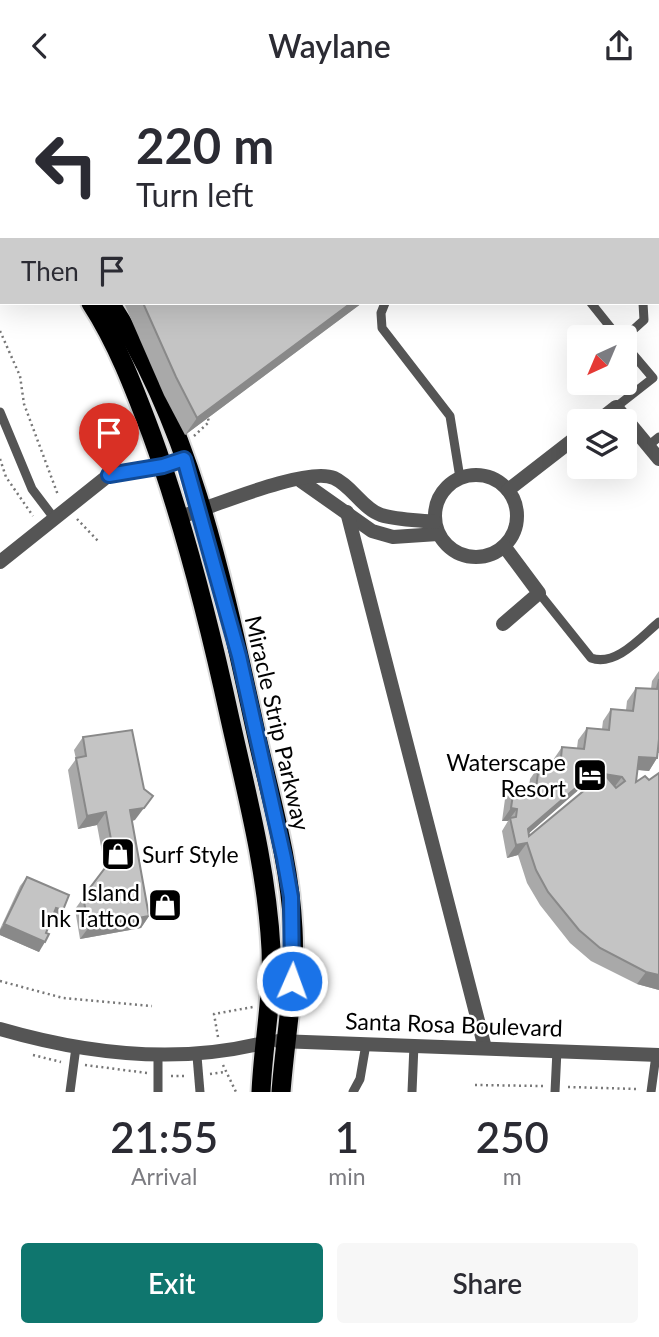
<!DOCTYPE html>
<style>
:root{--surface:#fff;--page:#f7f7f7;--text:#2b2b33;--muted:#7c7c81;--accent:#0f766e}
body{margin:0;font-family:Lato,sans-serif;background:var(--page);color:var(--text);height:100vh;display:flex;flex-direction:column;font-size:26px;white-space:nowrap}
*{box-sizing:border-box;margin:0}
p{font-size:23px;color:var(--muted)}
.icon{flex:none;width:38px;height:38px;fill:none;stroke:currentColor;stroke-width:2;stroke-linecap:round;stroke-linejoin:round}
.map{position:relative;height:1001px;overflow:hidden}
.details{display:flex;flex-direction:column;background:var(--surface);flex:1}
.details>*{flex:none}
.guide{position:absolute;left:0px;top:0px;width:660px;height:214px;box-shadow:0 7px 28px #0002;background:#fff;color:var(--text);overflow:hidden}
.needle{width:46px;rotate:224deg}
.tools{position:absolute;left:567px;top:234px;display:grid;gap:14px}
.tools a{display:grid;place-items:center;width:70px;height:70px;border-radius:7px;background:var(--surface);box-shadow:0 7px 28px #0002;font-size:35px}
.pin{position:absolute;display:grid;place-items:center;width:60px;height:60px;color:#fff;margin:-72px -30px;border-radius:50% 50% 50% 0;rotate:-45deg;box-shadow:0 0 7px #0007}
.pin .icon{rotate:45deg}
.me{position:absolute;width:77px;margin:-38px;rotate:2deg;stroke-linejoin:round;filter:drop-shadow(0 0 5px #0008)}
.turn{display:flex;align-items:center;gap:24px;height:147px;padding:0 21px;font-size:32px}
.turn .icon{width:91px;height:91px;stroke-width:2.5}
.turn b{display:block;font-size:49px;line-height:60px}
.then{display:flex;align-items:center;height:66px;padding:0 21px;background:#0003;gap:14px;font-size:26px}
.eta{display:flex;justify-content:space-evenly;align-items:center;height:119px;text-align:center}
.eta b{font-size:42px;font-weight:600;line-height:49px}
.button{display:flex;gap:14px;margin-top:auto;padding:14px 21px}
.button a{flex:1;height:80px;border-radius:7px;background:var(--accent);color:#fff;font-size:28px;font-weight:600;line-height:80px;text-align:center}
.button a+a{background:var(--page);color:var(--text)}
header{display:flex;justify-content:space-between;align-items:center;height:91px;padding:0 21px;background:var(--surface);font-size:32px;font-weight:600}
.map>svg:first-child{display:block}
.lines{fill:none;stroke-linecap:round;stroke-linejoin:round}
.trunk-casing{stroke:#dbdbdb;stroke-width:23}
.path{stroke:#777;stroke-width:2.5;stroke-dasharray:2 3.5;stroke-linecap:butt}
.service{stroke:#555;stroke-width:9}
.minor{stroke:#555;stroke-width:14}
.tertiary{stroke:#555;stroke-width:14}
.trunk{stroke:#000;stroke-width:19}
.wall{fill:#a9a9a9;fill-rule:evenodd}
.shaded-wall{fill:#898989}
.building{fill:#c4c4c4;stroke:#898989;stroke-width:2;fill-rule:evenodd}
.route-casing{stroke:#114b97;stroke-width:18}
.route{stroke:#1a73e8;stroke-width:12}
.labels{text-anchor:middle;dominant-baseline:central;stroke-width:5;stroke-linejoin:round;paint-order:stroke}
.street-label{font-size:23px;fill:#000;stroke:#fff}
.poi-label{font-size:23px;fill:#000;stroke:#fff;text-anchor:end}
</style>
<header><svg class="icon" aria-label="back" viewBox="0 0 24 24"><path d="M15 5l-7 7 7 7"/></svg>Waylane<svg class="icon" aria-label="share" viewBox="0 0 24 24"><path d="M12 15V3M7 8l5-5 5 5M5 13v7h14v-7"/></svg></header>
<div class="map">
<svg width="659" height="1001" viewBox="0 0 659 1001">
<rect width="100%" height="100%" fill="#fff"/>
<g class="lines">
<g class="trunk-casing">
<g id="trunk">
<polyline points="0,32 2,35"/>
<polyline points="0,82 2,84"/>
<path d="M91,212C117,252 134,297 151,342C185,435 209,531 230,628C247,704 267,780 271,858C273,905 263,954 261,1001"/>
<path d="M110,212C195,341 225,502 258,651C272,712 290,774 293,838C296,892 285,947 281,1001"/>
</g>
</g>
<g class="path">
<polyline points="58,0 59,2"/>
<polyline points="0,240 20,285 24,313 58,404"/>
<polyline points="194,345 209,331 207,324"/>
<polyline points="0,368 6,386 33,425"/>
<polyline points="77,428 99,451"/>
<polyline points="0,890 63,907 152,915"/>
<polyline points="218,946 214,923 253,916"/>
<polyline points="33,964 61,971"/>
<polyline points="85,974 147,982"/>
<polyline points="223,974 236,1001"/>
<polyline points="210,983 224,981"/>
<polyline points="171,985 186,985"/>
<polyline points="475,994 544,995"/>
<polyline points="568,996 638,998"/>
</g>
<g class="service">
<polyline points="385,212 381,222 382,237 450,325 460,387"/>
<polyline points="591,212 619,247"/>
<polyline points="624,247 644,229 643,212"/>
<polyline points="616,316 653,287 625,254"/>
<polyline points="0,321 32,398 54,427"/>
<polyline points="648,355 659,346"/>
<path d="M539,502L591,567C616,576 641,546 659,531"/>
<polyline points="197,965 200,1001"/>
<polyline points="70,1001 76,956"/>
<polyline points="158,1001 158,966"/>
<polyline points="353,1001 360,988 366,953"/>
<polyline points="412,1001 414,954"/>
<polyline points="555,1001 557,959"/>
<polyline points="651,1001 656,964"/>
</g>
<g class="minor">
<polyline points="597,331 616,316 659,368"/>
<circle cx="476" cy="425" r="41"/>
<polyline points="301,390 372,440 393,446 438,443"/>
<polyline points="508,399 579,344"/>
<polyline points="347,421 485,957"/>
<path d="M180,426C212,416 307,375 334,387C352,395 363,418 381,424C397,429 418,429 435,431"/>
<polyline points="0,471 109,384 163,375 184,368"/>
<polyline points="503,533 539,502 504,455"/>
<path d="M0,938C86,963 175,974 263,952"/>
</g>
<polyline class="tertiary" points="278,950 659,964"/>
<use href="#trunk" class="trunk"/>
</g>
<g class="wall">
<polygon points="658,87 659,88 659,190 658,189"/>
<polygon points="124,212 362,212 185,344 164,304"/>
<path d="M659,580V662H658L657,667L649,680L637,679L636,691L649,689L659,682V899L637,893L591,870L570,852L540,814L527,792L518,764L507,767L502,740L508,730H502L505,708L514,696H529L530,688L539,675L552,677L553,669L562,656L577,657L578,649L587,637L602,638L603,630L611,618L626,619L627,610L636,597L651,598L652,590ZM583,695L589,696L529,745V742Z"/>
<polygon points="83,646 135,729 132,730 149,825 141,837 80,848 75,818 105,777 97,734 78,738 68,679 76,668 74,659"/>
<polygon points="27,786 56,829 52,827 39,861 0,844 0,838 20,795"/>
</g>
<g class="shaded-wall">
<polygon points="635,0 646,0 644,2 633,2"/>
<polygon points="351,212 362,212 185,344 197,327"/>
<polygon points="639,666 657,667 649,680 630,678"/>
<polygon points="592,683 604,683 595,696 583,695 519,751 528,738"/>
<polygon points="604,683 622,686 613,698"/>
<polygon points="153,705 135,729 121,732 130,719"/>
<polygon points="511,717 517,718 508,730 502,730"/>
<polygon points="106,721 97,734 78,738 87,725"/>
<polygon points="527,752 518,764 507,767 516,754"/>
<polygon points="56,817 63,819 56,829 50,826"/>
<polygon points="149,825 141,837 80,848 89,836"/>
<polygon points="4,833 45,851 39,861 0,844 0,839"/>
<polygon points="646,881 659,884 659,899 637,893"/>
</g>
<g class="building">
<polygon points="159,0 635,0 633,2 157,2"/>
<polygon points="658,87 659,88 659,167 658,166"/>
<polygon points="143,212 351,212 197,327 176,286"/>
<path d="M659,588V648L657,667L639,666L636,691L645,685L649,689L659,682V884L646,881L600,857L579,839L548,801L536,779L527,752L516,754L510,727L516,726L517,718L511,717L514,696L536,697L539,675L560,678L562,656L584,658L587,637L609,639L611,618L633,620L636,597L657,598ZM592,683H604L529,745L528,738ZM604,683L622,686L625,690L616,697Z"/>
<polygon points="132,639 144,698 153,705 144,717 130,719 149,825 89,836 83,806 114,765 106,721 87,725 76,667 86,665 83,646"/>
<polygon points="27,786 69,804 63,819 56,817 46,842 49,843 45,851 4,833"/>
</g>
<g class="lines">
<g class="route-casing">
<polyline id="route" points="109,384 163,375 184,368 239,565 284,767 291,806 292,890"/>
</g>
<use href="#route" class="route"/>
</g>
<defs>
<g id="hotel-square" transform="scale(1.75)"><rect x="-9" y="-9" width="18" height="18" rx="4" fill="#000" stroke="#fff"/><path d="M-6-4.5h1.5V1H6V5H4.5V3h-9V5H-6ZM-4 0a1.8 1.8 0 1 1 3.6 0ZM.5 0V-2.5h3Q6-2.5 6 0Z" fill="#fff"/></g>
<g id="shop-square" transform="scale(1.75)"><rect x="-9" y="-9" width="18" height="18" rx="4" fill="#000" stroke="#fff"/><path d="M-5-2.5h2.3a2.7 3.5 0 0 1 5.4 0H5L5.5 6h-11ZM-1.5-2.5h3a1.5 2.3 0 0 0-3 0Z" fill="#fff"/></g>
</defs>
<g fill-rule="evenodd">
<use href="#hotel-square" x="590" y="684"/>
<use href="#shop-square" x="118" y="763"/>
<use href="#shop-square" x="165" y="814"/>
</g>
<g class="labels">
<g class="street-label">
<text transform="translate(278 632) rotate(77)">Miracle Strip Parkway</text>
<text transform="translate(454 933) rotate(2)">Santa Rosa Boulevard</text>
</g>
<g class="poi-label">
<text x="566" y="671">Waterscape<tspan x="566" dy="26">Resort</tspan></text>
<text x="142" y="763" text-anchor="start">Surf Style</text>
<text x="140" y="801">Island<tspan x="140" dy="26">Ink Tattoo</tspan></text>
</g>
</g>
</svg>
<div class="tools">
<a><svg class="needle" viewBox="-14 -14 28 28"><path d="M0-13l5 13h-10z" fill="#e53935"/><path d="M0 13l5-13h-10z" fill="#7c7c81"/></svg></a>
<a><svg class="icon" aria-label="layers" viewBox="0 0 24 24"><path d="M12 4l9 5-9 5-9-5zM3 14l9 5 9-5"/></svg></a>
</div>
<div class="pin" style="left:109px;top:384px;background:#d93025"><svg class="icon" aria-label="arrive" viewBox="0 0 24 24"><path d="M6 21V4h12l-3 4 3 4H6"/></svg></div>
<svg class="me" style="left:292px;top:890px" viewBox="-20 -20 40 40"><circle r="17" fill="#1a73e8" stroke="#fff" stroke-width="3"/><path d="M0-11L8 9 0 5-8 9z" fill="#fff"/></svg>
<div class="guide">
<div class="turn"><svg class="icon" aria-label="left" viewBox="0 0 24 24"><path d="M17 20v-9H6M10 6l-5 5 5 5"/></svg><div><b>220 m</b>Turn left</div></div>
<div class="then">Then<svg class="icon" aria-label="arrive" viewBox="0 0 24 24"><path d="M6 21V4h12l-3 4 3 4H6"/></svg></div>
</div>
</div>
<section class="details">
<div class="eta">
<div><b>21:55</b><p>Arrival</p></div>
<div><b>1</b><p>min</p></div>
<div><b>250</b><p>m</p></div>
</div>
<div class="button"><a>Exit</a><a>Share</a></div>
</section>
